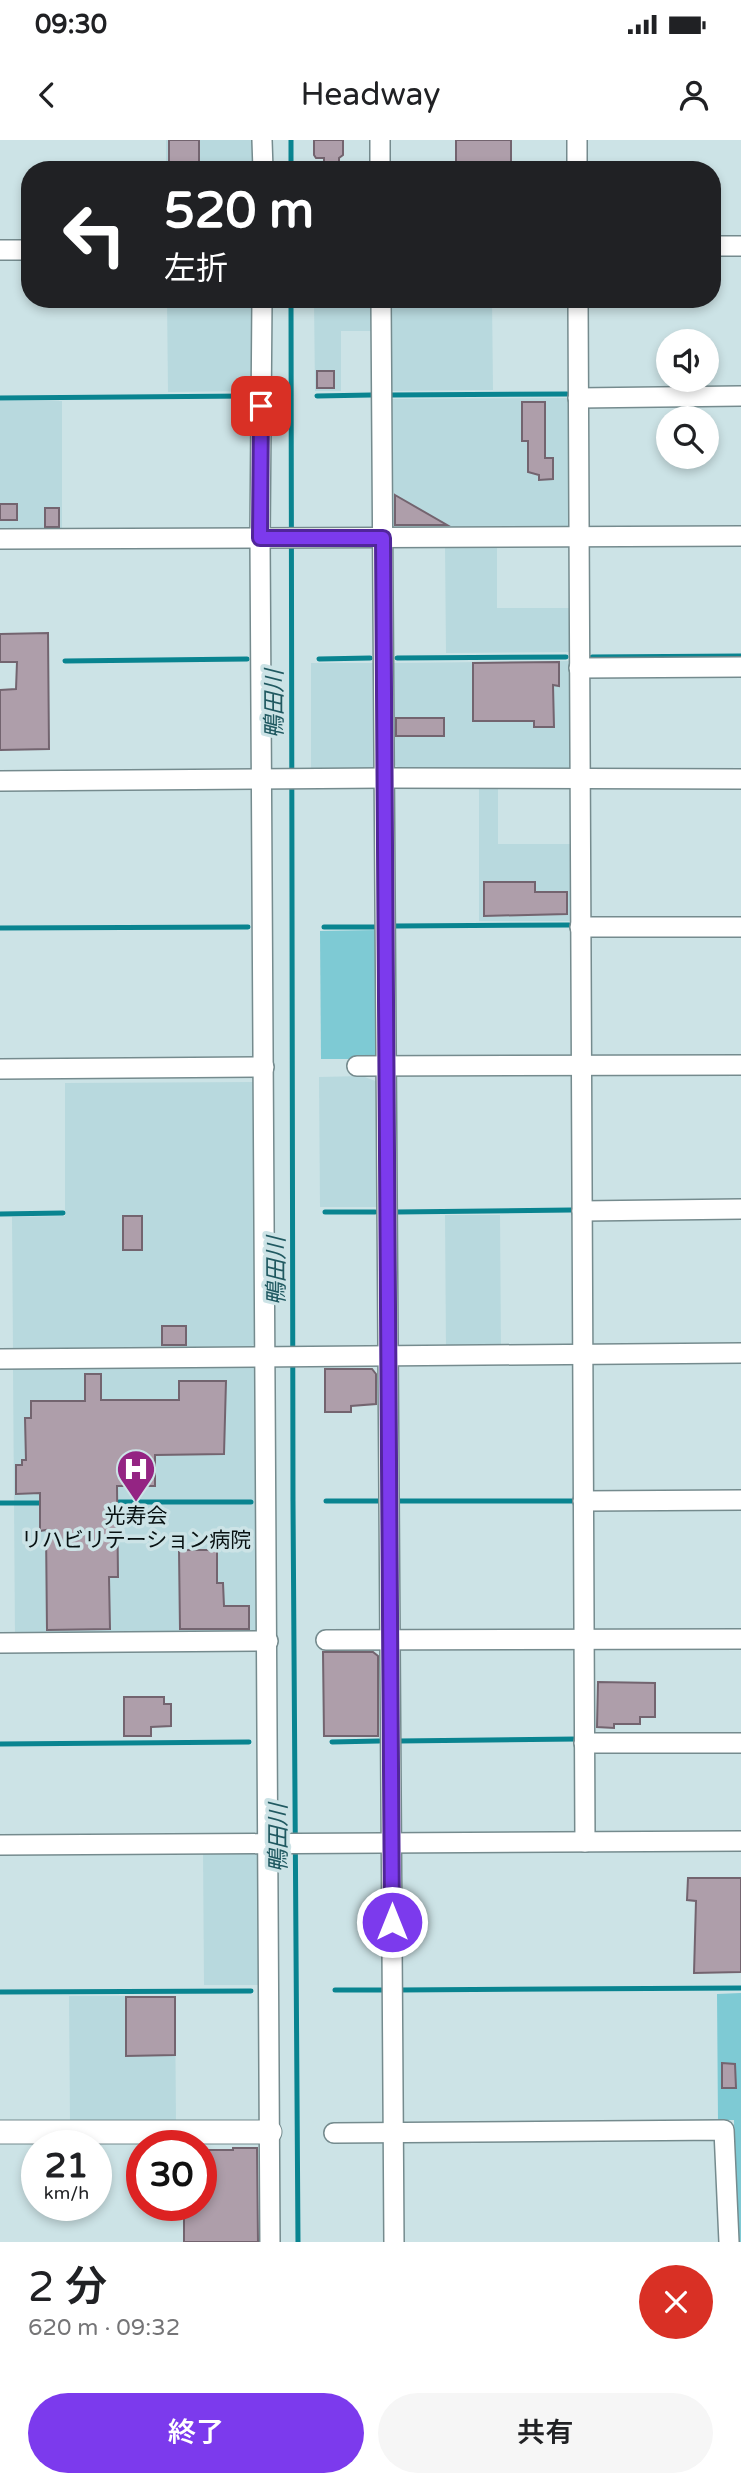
<!DOCTYPE html>
<html lang="ja">
<meta charset="utf-8">
<style>
:root{--surface:#fff;--page:#f6f6f6;--text:#202124;--muted:#757577;--accent:#7c3aed}
body{margin:0;font-family:"Varela Round","Noto Sans JP",sans-serif;background:var(--page);color:var(--text);height:100vh;display:flex;flex-direction:column;font-size:26px;white-space:nowrap}
*{box-sizing:border-box;margin:0}
p{font-size:23px;color:var(--muted)}
.icon{flex:none;width:38px;height:38px;fill:none;stroke:currentColor;stroke-width:2;stroke-linecap:round;stroke-linejoin:round}
.map{position:relative;height:2102px;overflow:hidden}
.side{display:flex;flex-direction:column;background:var(--surface);flex:1}
.side>*{flex:none}
.top-card{position:absolute;left:21px;top:21px;width:700px;height:147px;border-radius:28px;box-shadow:0 4px 10px #0003;background:#202124;color:#fff;overflow:hidden}
.tools{position:absolute;left:656px;top:189px;display:grid;gap:14px}
.tools a{display:grid;place-items:center;width:63px;height:63px;border-radius:50%;background:var(--surface);box-shadow:0 4px 10px #0003;font-size:35px}
.speed{position:absolute;left:21px;top:1990px;display:flex;gap:14px;font-size:35px;font-weight:700;text-align:center}
.speed>*{display:grid;place-content:center;width:91px;height:91px;border-radius:50%;background:var(--surface);box-shadow:0 4px 10px #0003;line-height:1}
.speed small{font-size:18px;font-weight:400}
.speed .limit{border:10px solid #d22;background:#fff;color:#111}
.pin{position:absolute;display:grid;place-items:center;width:60px;height:60px;color:#fff;margin:-30px;border-radius:14px;box-shadow:0 4px 10px #0006}
.me{position:absolute;width:77px;margin:-38px;rotate:0deg;stroke-linejoin:round;filter:drop-shadow(0 0 5px #0008)}
.turn{display:flex;align-items:center;gap:24px;height:147px;padding:0 28px;font-size:32px}
.turn .icon{width:91px;height:91px;stroke-width:2.5}
.turn b{display:block;font-size:49px;line-height:60px}
.round{display:grid;place-items:center;flex:none;width:74px;height:74px;border-radius:37px;background:var(--page)}
.overview{display:flex;align-items:center;justify-content:space-between;height:119px;padding:0 28px}
h1{font-size:42px;font-weight:600;line-height:52px}
.cta{display:flex;gap:14px;margin-top:auto;padding:14px 28px}
.cta a{flex:1;height:80px;border-radius:42px;background:var(--accent);color:#fff;font-size:28px;font-weight:600;line-height:80px;text-align:center}
.cta a+a{background:var(--page);color:var(--text)}
.status{display:flex;justify-content:space-between;align-items:center;height:49px;padding:0 35px;background:var(--surface);direction:ltr}
.status svg{height:19px;fill:currentColor}
header{display:flex;justify-content:space-between;align-items:center;height:91px;padding:0 28px;background:var(--surface);font-size:32px;font-weight:600}
.map>svg:first-child{display:block}
.built{fill:#b8d9de}
.green{fill:#7ecad4}
.lines{fill:none;stroke-linecap:round;stroke-linejoin:round}
.stream{stroke:#098490;stroke-width:5}
.building{fill:#ae9eaa;stroke:#73646f;stroke-width:2}
.minor-casing{stroke:#758b8e;stroke-width:22}
.tertiary-casing{stroke:#758b8e;stroke-width:25}
.minor{stroke:#fff;stroke-width:19}
.tertiary{stroke:#fff;stroke-width:23}
.route-casing{stroke:#51269a;stroke-width:18}
.route{stroke:#7c3aed;stroke-width:12}
.labels{text-anchor:middle;dominant-baseline:central;stroke-width:7;stroke-linejoin:round;paint-order:stroke}
.poi-label{font-size:21px;fill:#081112;stroke:#cce3e6}
.water-label{font-size:23px;font-style:italic;fill:#205961;stroke:#cce3e6}
</style>
<div class="status"><b>09:30</b><svg viewBox="0 0 49 12"><path d="M0 12V9h3v3zM5 12V6h3v6zM10 12V3h3v9zM15 12V0h3v12zM26 1h20v11H26zM47 4h2v5h-2z"/></svg></div>
<header><svg class="icon" aria-label="back" viewBox="0 0 24 24"><path d="M15 5l-7 7 7 7"/></svg>Headway<svg class="icon" aria-label="person" viewBox="0 0 24 24"><circle cx="12" cy="8" r="4"/><path d="M4 21q1-7 8-7t8 7"/></svg></header>
<div class="map">
<svg width="741" height="2102" viewBox="0 0 741 2102">
<rect width="100%" height="100%" fill="#cce3e6"/>
<g class="built">
<rect x="166" y="0" width="86" height="30"/>
<polygon points="167,159 251,159 252,251 168,252"/>
<polygon points="314,159 373,159 373,191 341,191 341,251 315,251"/>
<polygon points="390,159 492,159 493,250 390,251"/>
<polygon points="573,258 574,384 567,390 395,391 391,386 390,259"/>
<polygon points="0,261 62,261 62,392 0,393"/>
<polygon points="445,405 497,405 497,468 572,468 573,512 446,513"/>
<polygon points="574,521 575,625 568,630 401,630 394,624 393,523"/>
<polygon points="311,523 377,523 378,626 370,633 311,633"/>
<polygon points="479,646 498,646 498,704 573,704 574,781 479,781"/>
<polygon points="362,936 378,942 378,1067 320,1067 319,937"/>
<polygon points="257,942 258,1200 251,1207 13,1211 12,1077 65,1076 65,943"/>
<polygon points="445,1075 500,1075 501,1209 446,1209"/>
<polygon points="257,1228 259,1495 15,1496 13,1229"/>
<polygon points="203,1710 261,1713 261,1845 204,1845"/>
<polygon points="69,1856 175,1856 176,1983 70,1983"/>
</g>
<g class="green">
<polygon points="378,790 379,914 375,919 321,919 320,791"/>
<polygon points="741,1853 741,2102 735,2102 734,1980 718,1980 717,1854"/>
</g>
<g class="lines">
<g class="stream">
<polyline points="291,0 291,30"/>
<polyline points="291,159 293,1361 298,2102"/>
<polyline points="391,255 567,254"/>
<polyline points="317,256 371,255"/>
<polyline points="0,258 248,256"/>
<polyline points="592,517 741,516"/>
<polyline points="397,518 566,517"/>
<polyline points="319,519 370,518"/>
<polyline points="65,521 247,519"/>
<polyline points="395,786 569,785"/>
<polyline points="324,787 374,787"/>
<polyline points="0,788 248,787"/>
<polyline points="325,1072 375,1072"/>
<polyline points="397,1072 571,1070"/>
<polyline points="0,1074 63,1073"/>
<polyline points="326,1361 378,1361"/>
<polyline points="399,1361 572,1361"/>
<polyline points="119,1362 251,1362"/>
<polyline points="0,1363 46,1363"/>
<polyline points="399,1601 577,1599"/>
<polyline points="332,1602 379,1601"/>
<polyline points="0,1604 249,1602"/>
<polyline points="335,1850 382,1850"/>
<polyline points="399,1850 741,1848"/>
<polyline points="0,1852 251,1851"/>
</g>
</g>
<g class="building">
<rect x="169" y="0" width="30" height="30"/>
<polygon points="314,0 343,0 343,15 339,18 339,30 324,30 324,18 316,18 314,15"/>
<rect x="456" y="0" width="55" height="30"/>
<rect x="317" y="231" width="17" height="17"/>
<polygon points="522,262 545,262 545,318 553,318 553,339 539,340 539,335 528,332 528,301 522,301"/>
<polygon points="395,355 447,385 395,385"/>
<rect x="0" y="364" width="17" height="16"/>
<rect x="45" y="368" width="14" height="19"/>
<polygon points="48,493 49,609 0,610 0,550 16,549 17,522 0,522 0,494"/>
<polygon points="559,522 559,546 553,545 554,587 534,587 534,581 473,581 473,523"/>
<rect x="396" y="578" width="48" height="18"/>
<polygon points="484,742 535,742 535,752 567,752 567,774 484,776"/>
<rect x="123" y="1076" width="19" height="34"/>
<rect x="162" y="1186" width="24" height="19"/>
<polygon points="325,1229 372,1229 376,1234 376,1264 351,1266 351,1272 325,1272"/>
<polygon points="85,1234 101,1234 101,1260 179,1260 179,1241 226,1241 224,1314 155,1315 155,1346 117,1346 118,1437 109,1437 110,1489 47,1490 46,1390 40,1391 40,1353 16,1354 16,1325 22,1325 22,1320 26,1320 25,1278 31,1278 31,1261 85,1261"/>
<polygon points="179,1410 217,1410 217,1443 223,1443 224,1466 249,1466 249,1489 180,1489"/>
<polygon points="323,1512 373,1512 378,1516 378,1596 324,1596"/>
<polygon points="598,1542 655,1543 655,1577 640,1577 640,1584 614,1584 614,1588 597,1587"/>
<polygon points="124,1557 164,1557 164,1564 171,1564 171,1586 151,1587 151,1596 124,1596"/>
<polygon points="688,1738 741,1738 741,1832 694,1833 696,1761 687,1760"/>
<polygon points="126,1857 175,1857 175,1915 126,1916"/>
<polygon points="722,1923 735,1924 736,1948 722,1948"/>
<polygon points="233,2008 257,2008 258,2102 184,2102 184,2065 201,2065 201,2010 233,2010"/>
</g>
<g class="lines">
<g class="minor-casing">
<g id="minor">
<polyline points="262,0 263,30"/>
<polyline points="380,0 380,30"/>
<polyline points="577,0 577,30"/>
<polyline points="712,106 741,106"/>
<polyline points="0,110 30,110"/>
<polyline points="262,159 260,398 270,2102"/>
<polyline points="381,159 394,2102"/>
<polyline points="578,159 585,1702"/>
<polyline points="578,258 741,256"/>
<polyline points="0,399 741,396"/>
<polyline points="579,528 741,527"/>
<polyline points="0,641 384,638 741,639"/>
<polyline points="580,787 741,787"/>
<polyline points="357,926 741,925"/>
<polyline points="0,929 264,927"/>
<polyline points="582,1071 741,1069"/>
<polyline points="0,1219 741,1213"/>
<polyline points="583,1361 741,1360"/>
<polyline points="326,1500 741,1499"/>
<polyline points="0,1503 268,1501"/>
<polyline points="584,1603 741,1603"/>
<polyline points="0,1705 741,1701"/>
<polyline points="334,1993 724,1990 729,2102"/>
</g>
</g>
<g class="tertiary-casing">
<polyline id="tertiary" points="0,1992 270,1992"/>
</g>
<use href="#minor" class="minor"/>
<use href="#tertiary" class="tertiary"/>
</g>
<g class="lines">
<g class="route-casing">
<polyline id="route" points="261,266 260,398 383,398 392,1782"/>
</g>
<use href="#route" class="route"/>
</g>
<defs>
<g id="hospital-pin" transform="scale(2.0125)"><path d="M0 17L-7.5 6A9.5 9.5 0 1 1 7.5 6Z" fill="#942483" stroke="#cce3e6"/><path d="M-5-5h3v3.5h4V-5h3V5h-3V1.5h-4V5h-3Z" fill="#fff"/></g>
</defs>
<g fill-rule="evenodd">
<use href="#hospital-pin" x="136" y="1329"/>
</g>
<g class="labels">
<g class="poi-label">
<text x="136" y="1376">光寿会<tspan x="136" dy="24">リハビリテーション病院</tspan></text>
</g>
<g class="water-label">
<text transform="translate(275 564) rotate(-90)">鴨田川</text>
<text transform="translate(277 1131) rotate(-90)">鴨田川</text>
<text transform="translate(279 1698) rotate(-90)">鴨田川</text>
</g>
</g>
</svg>
<div class="tools">
<a><svg class="icon" aria-label="sound" viewBox="0 0 24 24"><path d="M4 9h4l5-4v14l-5-4H4zM17 9q2 3 0 6"/></svg></a>
<a><svg class="icon" aria-label="search" viewBox="0 0 24 24"><circle cx="10" cy="10" r="6"/><path d="M15 15l6 6"/></svg></a>
</div>
<div class="speed"><div>21<small>km/h</small></div><div class="limit">30</div></div>
<div class="pin" style="left:261px;top:266px;background:#d93025"><svg class="icon" aria-label="arrive" viewBox="0 0 24 24"><path d="M6 21V4h12l-3 4 3 4H6"/></svg></div>
<svg class="me" style="left:392px;top:1782px" viewBox="-20 -20 40 40"><circle r="17" fill="#7c3aed" stroke="#fff" stroke-width="3"/><path d="M0-11L8 9 0 5-8 9z" fill="#fff"/></svg>
<div class="top-card">
<div class="turn"><svg class="icon" aria-label="left" viewBox="0 0 24 24"><path d="M17 20v-9H6M10 6l-5 5 5 5"/></svg><div><b>520 m</b>左折</div></div>
</div>
</div>
<section class="side">
<div class="overview"><div><h1>2 分</h1><p>620 m · 09:32</p></div><a class="round" style="background:#d93025;color:#fff"><svg class="icon" aria-label="close" viewBox="0 0 24 24"><path d="M6 6l12 12M18 6L6 18"/></svg></a></div>
<div class="cta"><a>終了</a><a>共有</a></div>
</section>
